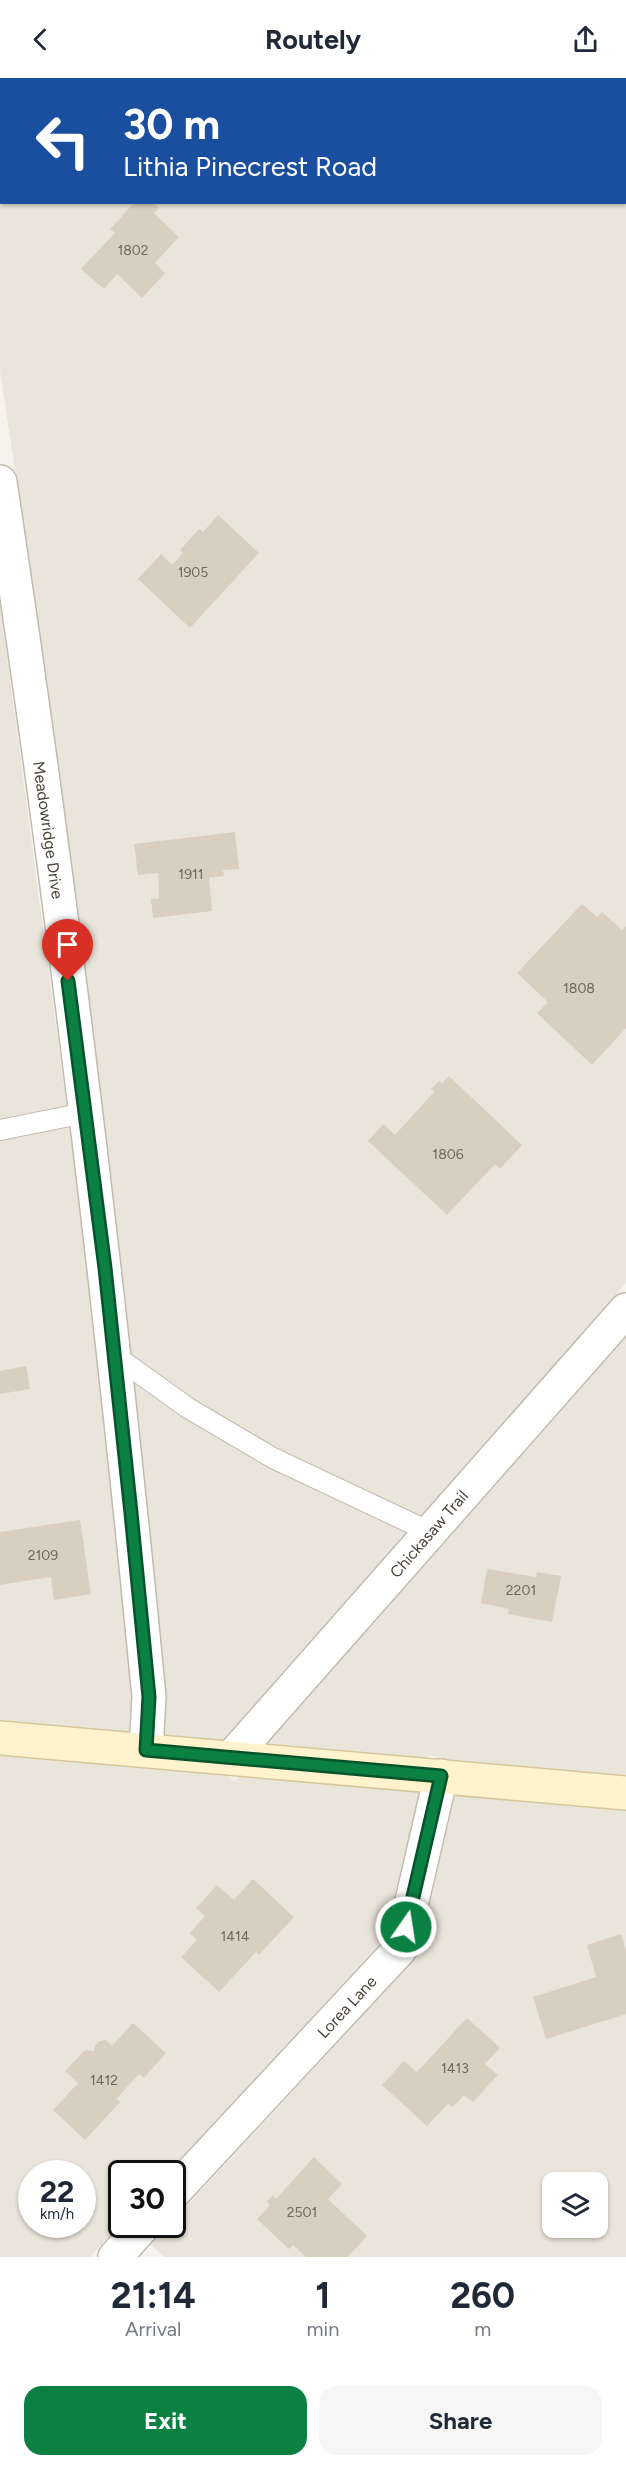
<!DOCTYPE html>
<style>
:root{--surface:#fff;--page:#f6f6f7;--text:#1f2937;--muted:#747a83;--accent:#0b8043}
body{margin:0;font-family:Figtree,sans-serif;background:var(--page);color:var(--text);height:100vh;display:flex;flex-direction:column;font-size:22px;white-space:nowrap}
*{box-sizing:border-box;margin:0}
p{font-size:20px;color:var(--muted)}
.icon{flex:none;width:33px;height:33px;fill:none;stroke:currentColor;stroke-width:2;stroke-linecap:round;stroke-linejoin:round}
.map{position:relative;height:2179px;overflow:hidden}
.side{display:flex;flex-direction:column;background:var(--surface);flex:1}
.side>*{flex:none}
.banner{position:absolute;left:0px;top:0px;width:627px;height:126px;box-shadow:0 2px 4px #0004;background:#1a4fa0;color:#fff;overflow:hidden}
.tools{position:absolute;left:542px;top:2094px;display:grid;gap:12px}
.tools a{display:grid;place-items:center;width:66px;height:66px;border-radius:12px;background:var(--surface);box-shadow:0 2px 4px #0004;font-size:30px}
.speed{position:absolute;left:18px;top:2082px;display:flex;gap:12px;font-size:30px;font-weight:700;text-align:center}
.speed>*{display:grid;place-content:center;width:78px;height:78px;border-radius:50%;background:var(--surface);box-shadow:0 2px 4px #0004;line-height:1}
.speed small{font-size:15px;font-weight:400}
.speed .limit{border:3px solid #111;border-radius:9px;background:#fff;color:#111}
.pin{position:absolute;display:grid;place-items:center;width:51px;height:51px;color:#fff;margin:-62px -26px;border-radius:50% 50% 50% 0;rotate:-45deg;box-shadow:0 0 6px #0007}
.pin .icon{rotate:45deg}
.me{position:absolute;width:66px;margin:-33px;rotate:13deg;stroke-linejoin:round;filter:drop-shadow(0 0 4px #0008)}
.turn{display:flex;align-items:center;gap:21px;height:126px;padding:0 24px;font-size:27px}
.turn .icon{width:78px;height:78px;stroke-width:2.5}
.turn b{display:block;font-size:42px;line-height:51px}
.eta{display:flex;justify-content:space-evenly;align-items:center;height:102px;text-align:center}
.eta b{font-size:36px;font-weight:700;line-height:42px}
.button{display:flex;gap:12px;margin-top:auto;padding:12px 24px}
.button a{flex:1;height:69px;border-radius:18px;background:var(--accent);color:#fff;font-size:24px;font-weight:700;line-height:69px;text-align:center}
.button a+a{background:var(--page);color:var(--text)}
header{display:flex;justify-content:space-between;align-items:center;height:78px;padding:0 24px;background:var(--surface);font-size:27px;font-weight:700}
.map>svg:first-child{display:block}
.residential{fill:#eae5da;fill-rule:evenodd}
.building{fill:#d8cfc1}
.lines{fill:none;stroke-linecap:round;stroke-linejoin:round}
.service-casing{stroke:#c2bbae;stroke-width:22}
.minor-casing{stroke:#c2bbae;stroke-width:36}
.secondary-casing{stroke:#d6c79b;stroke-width:36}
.service{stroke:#fff;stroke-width:20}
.minor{stroke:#fff;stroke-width:33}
.secondary{stroke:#fff3cd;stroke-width:33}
.route-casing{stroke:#07532c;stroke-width:15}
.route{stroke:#0b8043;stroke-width:10}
.labels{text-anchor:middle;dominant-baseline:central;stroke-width:4.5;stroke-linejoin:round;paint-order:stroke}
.number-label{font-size:14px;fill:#6e675b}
.street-label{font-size:16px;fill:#4b4439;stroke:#fff}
</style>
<header><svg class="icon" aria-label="back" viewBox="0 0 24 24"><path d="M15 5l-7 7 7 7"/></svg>Routely<svg class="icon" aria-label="share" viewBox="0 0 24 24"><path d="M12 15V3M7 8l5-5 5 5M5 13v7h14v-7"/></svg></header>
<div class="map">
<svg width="626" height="2179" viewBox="0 0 626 2179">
<rect width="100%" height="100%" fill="#f6f3ec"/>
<g class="residential">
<polygon points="0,0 82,0 2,2 0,85"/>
<polygon points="132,0 370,0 371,1 131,1"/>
<polygon points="412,0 626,0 626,1205 223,1662 165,1657 166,1619 122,1190 30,491 0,293 0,128 7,124 626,124 626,2"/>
<polygon points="0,526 88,1190 132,1617 130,1654 0,1643"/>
<polygon points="626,1259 626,1698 443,1682 429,1677 427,1680 268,1666"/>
<path d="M0,1677L226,1696L234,1704L240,1698L420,1713L385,1860L167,2095L122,2096L121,2145L90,2179H0ZM32,2096H82V2146H32Z"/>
<path d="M455,1717L626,1732V2179H164L151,2167L169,2147L172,2146L173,2143L414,1882L418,1876ZM552,2104H597V2150H552Z"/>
</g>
<g class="building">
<polygon points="135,124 153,124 159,130 154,135 179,159 155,185 165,195 142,220 117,196 104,211 81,191 115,155 110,151"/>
<polygon points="218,437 259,475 190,550 138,501 161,476 172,487 183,475 180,472 199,451 203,454"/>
<polygon points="235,754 239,791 223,792 224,798 209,800 212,833 153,840 151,821 159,820 158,795 138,797 134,766"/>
<polygon points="582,826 597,839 602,834 622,852 626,848 626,950 592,987 537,935 548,924 517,895"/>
<polygon points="449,998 522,1067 500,1091 495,1086 447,1137 368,1063 383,1046 395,1057 434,1014 431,1011 439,1003 442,1006"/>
<polygon points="26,1288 30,1311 0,1316 0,1293"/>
<polygon points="80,1442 91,1516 54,1522 51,1499 0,1507 0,1454"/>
<polygon points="487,1491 536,1499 537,1494 561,1498 552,1544 508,1536 509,1531 481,1525"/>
<polygon points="253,1801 294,1839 259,1877 256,1874 219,1914 181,1879 197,1862 190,1855 205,1838 196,1830 217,1807 234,1822"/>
<polygon points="621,1856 626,1873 626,1936 546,1961 533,1919 596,1899 587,1867"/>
<polygon points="467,1940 500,1970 485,1986 498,1997 473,2024 464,2017 453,2029 448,2026 427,2048 382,2007 404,1983 417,1994"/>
<polygon points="133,1945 166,1975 144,2000 139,1996 116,2021 120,2024 85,2062 53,2032 78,2005 65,1993 85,1972 94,1973 95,1968 100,1963 106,1962 112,1968"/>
<polygon points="314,2079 342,2106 328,2121 367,2158 348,2179 306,2179 293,2167 289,2171 257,2141 270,2127 267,2123 273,2117 276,2121"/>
</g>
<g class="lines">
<g class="service-casing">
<g id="service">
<polyline points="0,1052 85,1035"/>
<polyline points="114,1277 188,1330 273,1380 430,1454"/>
</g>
</g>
<g class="minor-casing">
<g id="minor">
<polyline points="391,0 392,2"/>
<polyline points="106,2 107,0"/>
<polyline points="0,108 2,107"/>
<path d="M0,404C61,807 110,1213 149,1619L146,1672"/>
<polyline points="231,1680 626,1232"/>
<polyline points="172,2116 401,1870 441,1698"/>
<polyline points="115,2179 145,2146"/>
</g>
</g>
<g class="secondary-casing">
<polyline id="secondary" points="0,1660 626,1715"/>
</g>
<use href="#service" class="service"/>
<use href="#minor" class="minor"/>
<use href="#secondary" class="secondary"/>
</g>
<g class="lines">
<g class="route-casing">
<polyline id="route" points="68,903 105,1190 131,1435 149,1619 146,1672 441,1698 406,1849"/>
</g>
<use href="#route" class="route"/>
</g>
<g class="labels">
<g class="number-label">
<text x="133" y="172">1802</text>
<text x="193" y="494">1905</text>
<text x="191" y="796">1911</text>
<text x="579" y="910">1808</text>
<text x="448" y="1076">1806</text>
<text x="43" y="1477">2109</text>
<text x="521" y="1512">2201</text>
<text x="235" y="1858">1414</text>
<text x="455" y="1990">1413</text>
<text x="104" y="2002">1412</text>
<text x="302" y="2134">2501</text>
</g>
<g class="street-label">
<text transform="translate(48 752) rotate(82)">Meadowridge Drive</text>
<text transform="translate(429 1456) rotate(-49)">Chickasaw Trail</text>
<text transform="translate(347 1929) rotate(-47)">Lorea Lane</text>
</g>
</g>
</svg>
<div class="tools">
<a><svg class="icon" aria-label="layers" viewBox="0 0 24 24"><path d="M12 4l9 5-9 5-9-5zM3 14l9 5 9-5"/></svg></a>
</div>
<div class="speed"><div>22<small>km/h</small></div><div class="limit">30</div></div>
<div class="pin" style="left:68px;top:903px;background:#d93025"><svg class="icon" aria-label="arrive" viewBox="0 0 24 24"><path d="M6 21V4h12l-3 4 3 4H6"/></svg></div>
<svg class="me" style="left:406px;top:1849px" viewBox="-20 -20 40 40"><circle r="17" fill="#0b8043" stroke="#fff" stroke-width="3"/><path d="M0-11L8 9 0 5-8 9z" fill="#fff"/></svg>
<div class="banner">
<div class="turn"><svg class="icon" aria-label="left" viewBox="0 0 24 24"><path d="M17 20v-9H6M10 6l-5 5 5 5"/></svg><div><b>30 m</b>Lithia Pinecrest Road</div></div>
</div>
</div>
<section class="side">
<div class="eta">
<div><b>21:14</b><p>Arrival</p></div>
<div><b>1</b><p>min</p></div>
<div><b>260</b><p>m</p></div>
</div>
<div class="button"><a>Exit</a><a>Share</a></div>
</section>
